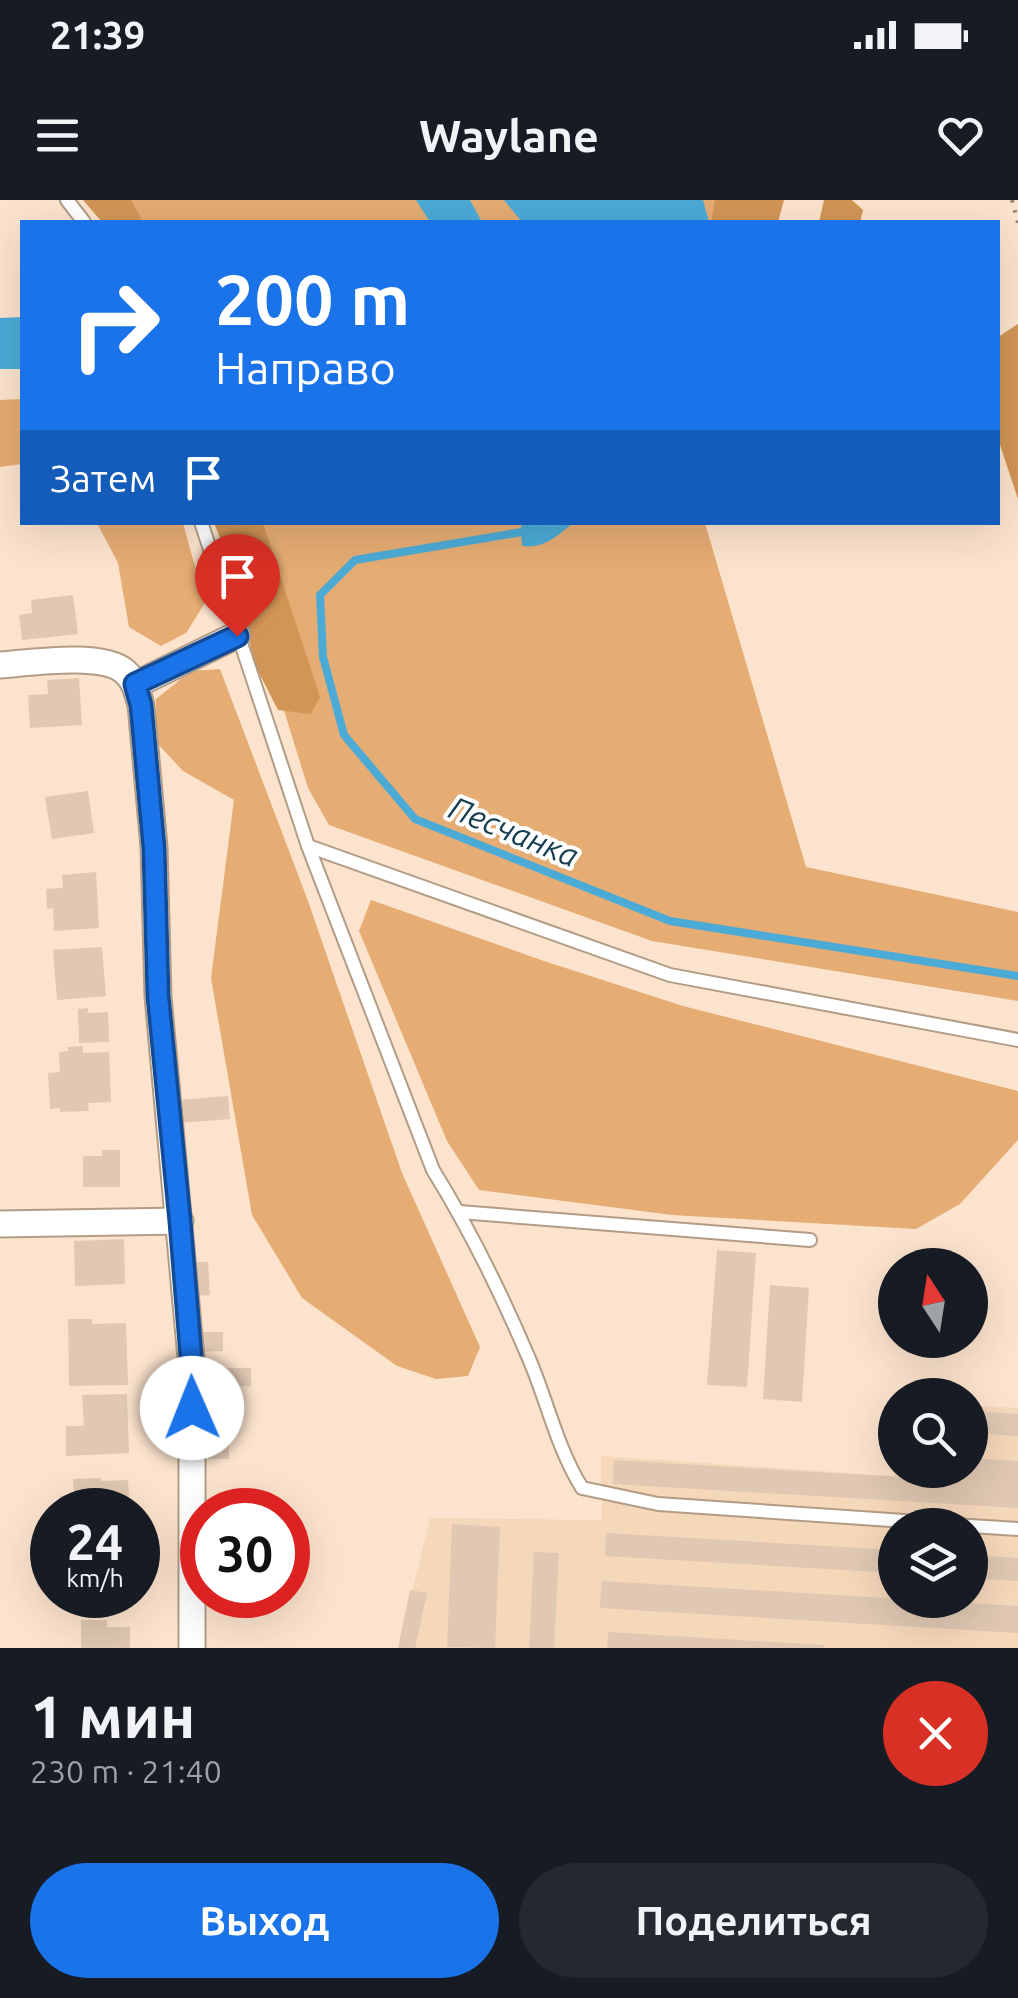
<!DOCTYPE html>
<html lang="ru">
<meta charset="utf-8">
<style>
:root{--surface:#171b24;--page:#242831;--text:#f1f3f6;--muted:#9ea1a6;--accent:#1a73e8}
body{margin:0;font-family:Ubuntu,sans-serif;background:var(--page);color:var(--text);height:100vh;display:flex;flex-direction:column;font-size:38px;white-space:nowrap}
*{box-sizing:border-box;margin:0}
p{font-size:32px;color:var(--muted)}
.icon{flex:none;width:55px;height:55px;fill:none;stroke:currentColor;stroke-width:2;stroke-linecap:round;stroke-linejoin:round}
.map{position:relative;height:1448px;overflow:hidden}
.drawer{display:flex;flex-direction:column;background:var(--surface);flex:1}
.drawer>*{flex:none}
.top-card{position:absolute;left:20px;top:20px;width:980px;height:305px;border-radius:0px;box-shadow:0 10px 40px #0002;background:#1a73e8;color:#fff;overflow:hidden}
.needle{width:65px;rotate:348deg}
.buttons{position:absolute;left:878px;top:1048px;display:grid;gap:20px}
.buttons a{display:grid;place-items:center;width:110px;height:110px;border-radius:50%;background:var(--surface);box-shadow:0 10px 40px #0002;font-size:50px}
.speed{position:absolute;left:30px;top:1288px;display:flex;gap:20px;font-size:50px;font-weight:700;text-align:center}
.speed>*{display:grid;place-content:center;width:130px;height:130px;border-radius:50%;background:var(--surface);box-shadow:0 10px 40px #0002;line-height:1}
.speed small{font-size:25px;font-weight:400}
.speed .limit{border:15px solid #d22;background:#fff;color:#111}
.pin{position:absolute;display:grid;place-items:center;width:85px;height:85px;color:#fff;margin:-102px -42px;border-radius:50% 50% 50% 0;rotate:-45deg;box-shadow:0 0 10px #0007}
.pin .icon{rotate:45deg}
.me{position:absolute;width:110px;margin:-55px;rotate:359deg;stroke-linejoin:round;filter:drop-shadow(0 0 8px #0008)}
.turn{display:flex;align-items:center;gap:35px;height:210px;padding:0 30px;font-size:45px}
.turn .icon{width:130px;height:130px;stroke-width:2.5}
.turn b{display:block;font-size:70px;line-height:85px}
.then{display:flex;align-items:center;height:95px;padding:0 30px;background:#0003;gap:20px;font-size:38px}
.round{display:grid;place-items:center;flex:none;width:105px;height:105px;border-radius:52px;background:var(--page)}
.headline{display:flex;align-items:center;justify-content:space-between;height:170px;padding:0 30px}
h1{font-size:60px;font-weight:700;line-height:75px}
.action{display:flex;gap:20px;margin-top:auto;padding:20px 30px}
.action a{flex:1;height:115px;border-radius:60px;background:var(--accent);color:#fff;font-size:40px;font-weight:700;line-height:115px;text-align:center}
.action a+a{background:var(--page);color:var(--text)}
.status{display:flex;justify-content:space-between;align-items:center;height:70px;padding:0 50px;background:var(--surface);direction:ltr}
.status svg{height:28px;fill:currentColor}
header{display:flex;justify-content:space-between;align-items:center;height:130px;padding:0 30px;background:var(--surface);font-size:45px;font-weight:700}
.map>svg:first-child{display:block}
.built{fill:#f5d7ba;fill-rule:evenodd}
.green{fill:#e5ac73}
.forest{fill:#d29555}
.water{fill:#4babd6}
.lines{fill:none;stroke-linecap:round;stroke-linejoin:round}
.stream{stroke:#4babd6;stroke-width:8}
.building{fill:#e0c8b2}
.service-casing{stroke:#b29c86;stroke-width:16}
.minor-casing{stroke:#b29c86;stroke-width:29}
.path{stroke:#928172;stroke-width:4;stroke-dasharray:2.5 8;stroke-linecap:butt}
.service{stroke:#fff;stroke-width:12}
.minor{stroke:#fff;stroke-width:25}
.route-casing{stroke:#114b97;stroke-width:25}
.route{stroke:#1a73e8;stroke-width:18}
.labels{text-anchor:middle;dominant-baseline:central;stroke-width:8;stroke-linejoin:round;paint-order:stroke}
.water-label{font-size:32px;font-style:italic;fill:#143e50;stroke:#fff}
</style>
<div class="status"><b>21:39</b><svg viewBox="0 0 49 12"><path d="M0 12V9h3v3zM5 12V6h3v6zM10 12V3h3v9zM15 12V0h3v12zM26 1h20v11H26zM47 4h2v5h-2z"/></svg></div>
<header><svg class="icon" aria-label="menu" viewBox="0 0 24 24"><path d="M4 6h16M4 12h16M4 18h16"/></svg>Waylane<svg class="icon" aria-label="heart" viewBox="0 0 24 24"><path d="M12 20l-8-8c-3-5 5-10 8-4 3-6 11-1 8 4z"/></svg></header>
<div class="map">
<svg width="1018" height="1448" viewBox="0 0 1018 1448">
<rect width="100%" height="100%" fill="#fce3cd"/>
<path class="built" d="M970,1206L1018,1208V1448H398L430,1318L602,1320L601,1256L894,1276L895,1270H970ZM895,1325H970V1400H895Z"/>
<g class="green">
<polygon points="109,0 743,0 738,22 118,22"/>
<polygon points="22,199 22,264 0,267 0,200"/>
<polygon points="97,323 183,323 205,403 186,433 161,446 129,427 118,363"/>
<polygon points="226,323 705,323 806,667 1018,712 1018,801 652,741 329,625 308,588"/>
<polygon points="220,469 308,701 402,973 480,1147 468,1176 436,1179 397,1166 302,1098 252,1015 211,778 234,600 183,571 157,543 156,499 191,471"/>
<polygon points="371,700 541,760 683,806 1018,891 1018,940 960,1004 916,1029 672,1015 479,990 447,941 359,731"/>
</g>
<g class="forest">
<polygon points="83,0 131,0 143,22 102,22"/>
<polygon points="715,0 784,0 778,22 711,22"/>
<polygon points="824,0 852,0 863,10 860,22 819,22"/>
<polygon points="1018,124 1018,299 998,239 998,137"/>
<polygon points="214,323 263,323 320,497 311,514 278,510 253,461 242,394"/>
</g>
<g class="water">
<polygon points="416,0 470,0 482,22 430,22"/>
<polygon points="504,0 703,0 709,22 522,22"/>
<polygon points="22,117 22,169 0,169 0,118"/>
<path d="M526,323V322L573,323C557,336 544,349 522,346L521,326Z"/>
</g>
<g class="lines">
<polyline class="stream" points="543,322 534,330 355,360 320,395 323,457 344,535 415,619 670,721 1018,776"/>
</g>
<g class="building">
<polygon points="73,395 78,434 22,440 19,415 32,413 31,400"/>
<polygon points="79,478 82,525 30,528 28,495 48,494 47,480"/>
<polygon points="88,591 94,633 52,639 45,597"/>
<polygon points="96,672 99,728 54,731 53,708 47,709 46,689 63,688 62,675"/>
<polygon points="102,747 106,796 57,800 53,750"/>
<polygon points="88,808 88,813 108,812 109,842 79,843 78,809"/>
<polygon points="83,846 83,853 109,852 111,902 88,903 89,911 60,912 60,908 50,909 48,873 60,872 59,852 68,851 68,847"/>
<polygon points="228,896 230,919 180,923 178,900"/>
<polygon points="102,950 120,950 120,987 83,987 83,956 102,956"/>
<polygon points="124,1039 125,1084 75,1086 74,1041"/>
<polygon points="717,1050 756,1053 747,1187 707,1185"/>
<polygon points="189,1062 208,1062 210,1095 191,1096"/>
<polygon points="770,1085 809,1088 802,1202 763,1199"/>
<polygon points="68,1119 92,1119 92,1124 126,1123 128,1185 69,1186"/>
<polygon points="197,1132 223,1132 223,1151 197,1152"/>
<polygon points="216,1168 251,1168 251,1186 227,1187 227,1199 206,1199 206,1182 216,1182"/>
<polygon points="127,1194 129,1253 66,1256 66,1226 84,1226 82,1195"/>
<polygon points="970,1211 1018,1214 1018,1236 970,1233"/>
<rect x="208" y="1230" width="21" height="29"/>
<polygon points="970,1258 1018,1261 1018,1308 613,1284 614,1260 899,1277 900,1270 970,1270"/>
<polygon points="101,1278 101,1281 128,1280 130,1310 61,1310 60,1296 74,1296 73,1279"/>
<polygon points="223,1299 224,1310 202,1310 198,1300"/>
<polygon points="452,1324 500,1327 495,1448 447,1447"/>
<polygon points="606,1333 895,1350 895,1373 605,1356"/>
<polygon points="534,1352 559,1353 554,1448 529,1448"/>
<polygon points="970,1355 1018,1358 1018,1381 970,1378"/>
<polygon points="602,1381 1018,1406 1018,1433 600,1408"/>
<polygon points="410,1390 427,1393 415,1448 398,1448"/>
<polygon points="66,1395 132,1395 132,1399 66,1401"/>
<polygon points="81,1420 107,1420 107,1427 130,1427 130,1448 81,1448"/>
<polygon points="608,1432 824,1445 823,1448 607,1448"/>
</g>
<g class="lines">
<g class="service-casing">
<g id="service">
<polyline points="67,0 84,22"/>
<path d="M201,322L308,646L433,970C469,1028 500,1091 527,1154C547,1199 556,1246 582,1288L658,1304L963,1325"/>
<polyline points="308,646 670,775 1018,840"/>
<polyline points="459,1012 810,1040"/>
<polyline points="970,1326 1018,1329"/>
</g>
</g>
<g class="minor-casing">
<g id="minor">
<path d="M0,465C29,463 101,452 124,471C135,480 137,492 141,505L154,647L158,797L192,1169V1448"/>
<polyline points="135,485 237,435"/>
<polyline points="0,1024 180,1021"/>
</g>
</g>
<polyline class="path" points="1012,0 1018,23"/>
<use href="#service" class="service"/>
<use href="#minor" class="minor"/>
</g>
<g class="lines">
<g class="route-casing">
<polyline id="route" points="192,1208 192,1168 180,1021 158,796 154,648 141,505 135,484 237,436"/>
</g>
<use href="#route" class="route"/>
</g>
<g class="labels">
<g class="water-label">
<text transform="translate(514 631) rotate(22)">Песчанка</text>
</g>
</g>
</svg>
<div class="buttons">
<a><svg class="needle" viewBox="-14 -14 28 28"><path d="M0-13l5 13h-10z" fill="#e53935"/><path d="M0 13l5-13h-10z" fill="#9ea1a6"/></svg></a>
<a><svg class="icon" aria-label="search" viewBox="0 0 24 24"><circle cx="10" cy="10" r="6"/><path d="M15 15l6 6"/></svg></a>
<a><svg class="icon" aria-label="layers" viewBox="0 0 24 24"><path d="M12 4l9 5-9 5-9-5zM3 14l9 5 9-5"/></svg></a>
</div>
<div class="speed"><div>24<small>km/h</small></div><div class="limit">30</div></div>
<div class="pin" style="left:237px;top:436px;background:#d93025"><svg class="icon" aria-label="arrive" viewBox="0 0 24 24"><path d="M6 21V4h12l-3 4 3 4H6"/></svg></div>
<svg class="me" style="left:192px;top:1208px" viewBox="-20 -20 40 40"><circle r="19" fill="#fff"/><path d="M0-13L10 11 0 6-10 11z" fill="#1a73e8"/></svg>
<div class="top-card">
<div class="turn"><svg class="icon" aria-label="right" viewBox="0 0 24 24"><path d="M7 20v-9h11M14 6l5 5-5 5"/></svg><div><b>200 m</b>Направо</div></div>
<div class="then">Затем<svg class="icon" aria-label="arrive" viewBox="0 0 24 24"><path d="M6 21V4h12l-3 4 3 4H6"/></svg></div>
</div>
</div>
<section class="drawer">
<div class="headline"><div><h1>1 мин</h1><p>230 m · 21:40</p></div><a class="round" style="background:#d93025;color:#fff"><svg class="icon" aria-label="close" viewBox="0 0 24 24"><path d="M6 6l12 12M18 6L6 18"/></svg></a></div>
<div class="action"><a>Выход</a><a>Поделиться</a></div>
</section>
